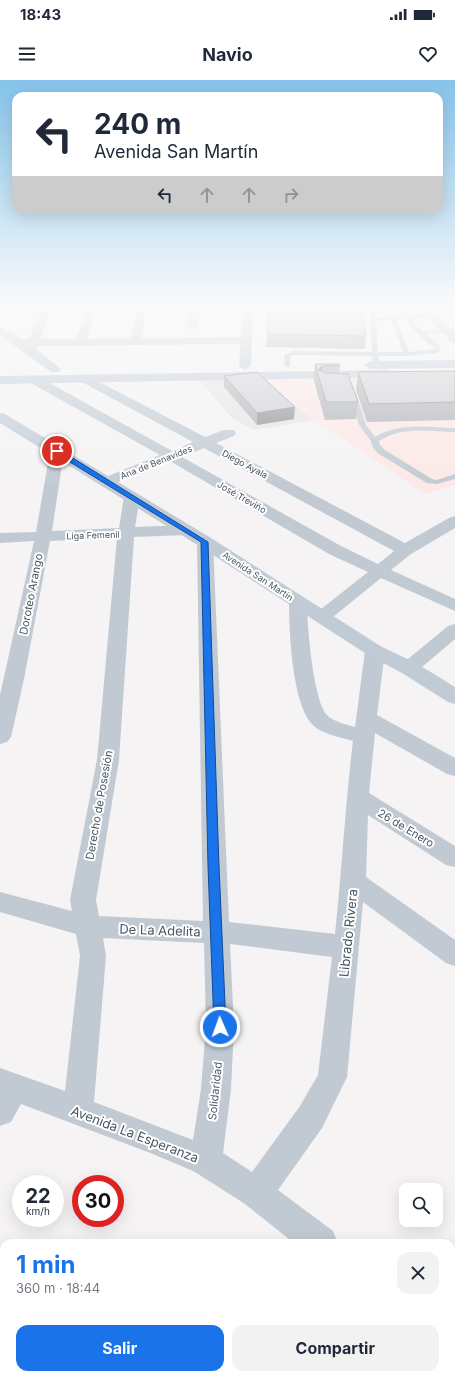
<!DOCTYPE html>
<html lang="es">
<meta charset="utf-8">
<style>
:root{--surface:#fff;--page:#f2f2f3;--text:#1f2937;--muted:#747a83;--accent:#1a73e8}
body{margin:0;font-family:Inter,sans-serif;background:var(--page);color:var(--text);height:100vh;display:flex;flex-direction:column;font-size:15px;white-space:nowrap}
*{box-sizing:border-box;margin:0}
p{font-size:13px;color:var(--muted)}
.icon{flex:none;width:22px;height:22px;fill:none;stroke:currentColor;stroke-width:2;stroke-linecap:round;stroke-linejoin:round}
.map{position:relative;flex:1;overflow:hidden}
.drawer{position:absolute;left:0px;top:1159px;width:455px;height:140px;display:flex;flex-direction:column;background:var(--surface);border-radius:12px 12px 0 0;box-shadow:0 4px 16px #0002}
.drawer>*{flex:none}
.top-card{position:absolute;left:12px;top:12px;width:431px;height:122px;border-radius:12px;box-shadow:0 4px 16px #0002;background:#fff;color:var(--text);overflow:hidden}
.buttons{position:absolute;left:399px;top:1103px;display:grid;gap:8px}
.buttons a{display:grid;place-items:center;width:44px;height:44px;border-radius:8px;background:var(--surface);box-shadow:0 4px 16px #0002;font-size:20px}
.speed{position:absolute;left:12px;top:1095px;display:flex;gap:8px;font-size:20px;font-weight:700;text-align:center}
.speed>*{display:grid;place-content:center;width:52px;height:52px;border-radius:50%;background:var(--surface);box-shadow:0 4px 16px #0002;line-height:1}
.speed small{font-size:10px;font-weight:400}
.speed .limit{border:6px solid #d22;background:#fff;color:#111}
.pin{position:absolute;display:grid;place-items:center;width:34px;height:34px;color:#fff;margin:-17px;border:2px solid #fff;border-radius:50%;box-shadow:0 1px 4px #0007}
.me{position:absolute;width:44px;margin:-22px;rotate:358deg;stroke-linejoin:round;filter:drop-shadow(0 0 3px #0008)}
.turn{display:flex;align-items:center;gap:14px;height:84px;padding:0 16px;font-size:18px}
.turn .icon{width:52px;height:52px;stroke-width:2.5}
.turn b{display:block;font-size:28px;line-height:34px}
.lanes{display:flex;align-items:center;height:38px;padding:0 16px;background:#0003;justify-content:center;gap:20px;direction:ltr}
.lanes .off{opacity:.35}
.round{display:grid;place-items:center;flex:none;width:42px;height:42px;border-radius:12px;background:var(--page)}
.summary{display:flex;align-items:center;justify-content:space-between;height:68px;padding:0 16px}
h1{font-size:24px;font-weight:700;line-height:30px;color:var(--accent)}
.cta{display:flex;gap:8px;margin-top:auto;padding:8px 16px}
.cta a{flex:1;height:46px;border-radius:12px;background:var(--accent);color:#fff;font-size:16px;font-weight:700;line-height:46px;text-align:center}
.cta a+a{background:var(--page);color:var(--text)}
.status{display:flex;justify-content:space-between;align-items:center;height:28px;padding:0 20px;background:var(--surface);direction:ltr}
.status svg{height:11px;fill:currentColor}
header{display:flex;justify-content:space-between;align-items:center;height:52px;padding:0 16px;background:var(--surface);font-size:18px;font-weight:700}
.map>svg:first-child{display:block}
.education{fill:#e6e4e5}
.medical{fill:#fce8e6}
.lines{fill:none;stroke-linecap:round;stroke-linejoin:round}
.lane{fill:#c1cad2;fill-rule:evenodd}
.street{fill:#c1cad2;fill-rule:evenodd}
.secondary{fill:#c1cbd6;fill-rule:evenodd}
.wall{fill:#b0b2b7}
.shaded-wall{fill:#909195}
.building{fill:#cdcfd5;stroke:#909195}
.route{fill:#1a73e8;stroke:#114b97}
.labels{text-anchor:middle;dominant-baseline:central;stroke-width:4;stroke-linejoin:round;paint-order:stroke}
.far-street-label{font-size:9px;fill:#4a5661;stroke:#fff}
.street-label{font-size:11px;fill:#4a5661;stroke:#fff}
.near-street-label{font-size:13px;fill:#4a5661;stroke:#fff}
</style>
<div class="status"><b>18:43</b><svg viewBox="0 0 49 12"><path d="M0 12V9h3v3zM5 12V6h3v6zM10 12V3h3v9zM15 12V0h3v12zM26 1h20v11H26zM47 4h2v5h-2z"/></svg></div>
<header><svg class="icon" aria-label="menu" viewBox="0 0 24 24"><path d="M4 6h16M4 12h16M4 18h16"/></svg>Navio<svg class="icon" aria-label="heart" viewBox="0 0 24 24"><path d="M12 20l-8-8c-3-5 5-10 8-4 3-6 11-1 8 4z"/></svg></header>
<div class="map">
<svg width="455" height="1299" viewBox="0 0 455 1299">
<rect width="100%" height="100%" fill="#f5f3f3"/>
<polygon class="education" points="254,299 315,340 254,350 232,338 199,300"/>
<polygon class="medical" points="455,297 455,404 425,414 254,299"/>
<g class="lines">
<g class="lane">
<path d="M384,226H397L407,235L434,234L435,235L432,237L410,238L422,251L449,250L450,251L447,253L426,254L439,265L441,270L437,273L407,276H379V282L376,284L373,282L372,276L294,275L290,276V287L285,286L284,275L294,271L372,272L370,233L376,228ZM392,228L397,230L402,236L376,238V234L380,230ZM396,239H405L418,254L436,269L409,272ZM391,240L403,272H378L376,241Z"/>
<path d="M353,311L356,313L366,345L375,357C399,342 429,347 455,348V352C429,351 402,346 379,361L380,365L385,370L432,399L437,400L455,394V399L437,404L427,403L379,374L373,368L371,361L359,345L350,313Z"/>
</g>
<g class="street">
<polygon points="54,226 40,259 76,259 87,226 97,226 87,259 131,258 137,226 147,226 142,258 241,257 243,226 253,226 251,286 245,290 239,286 240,264 37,266 36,269 61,289 59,292 51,292 0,255 0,247 23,259 29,259 40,233 0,234 0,228"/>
<polygon points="190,226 200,226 199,247 193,250 187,247"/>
<polygon points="409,226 427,226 431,229 426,232 410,228"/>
<path d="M84,294L205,357L224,350H234L236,353L234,356L216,363L405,463L449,438L455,436V448L411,474L391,490L455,519V531L381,498L328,541L322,542L316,541L313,537L316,533L368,492L329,474L170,381L111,405H101L99,402L101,399L160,375L29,302L27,299L29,296H37L172,371L193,362L80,301L78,298ZM204,368L394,471L378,484L341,466L182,377Z"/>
<path d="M57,367L62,368L64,371L52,451L119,448L124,417L127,414H137L140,417L135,447L186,445L192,447L194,450L192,453L186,455L134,457L119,680L96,820L99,836L203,841L197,462L199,459L205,457L211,459L213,462L229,842L335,854C342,790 345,725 353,661C340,657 320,654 311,643C292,621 289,551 289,522L292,518L298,517L304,518L307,522C307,543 313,620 327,635C334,642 345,644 355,647L365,571L368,567L375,565L382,567L385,571L377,635L455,678V696L447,694L375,653L369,713L455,766V787L446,785L368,735L366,797L455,860V886L446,883L363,822L347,997L322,1048L278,1110L333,1151L338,1163H294L245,1124L195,1092L153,1074L21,1024L11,1042L0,1046V988L65,1011L80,876L76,854L0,832V812L72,831L70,820L97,680L117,458L50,461L24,599L11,657L7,662L0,664V615L34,461L0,463V453L36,452L50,371L52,368ZM103,858L204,863L206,947L201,1009L193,1060L94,1022L106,876ZM230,864L332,877L318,995L300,1026L252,1092L223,1073L231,1009L234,947Z"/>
<polygon points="455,544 455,559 416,592 409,594 402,592 399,588 402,584 448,546"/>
<polygon points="0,1204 4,1205 4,1242 0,1240"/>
<polygon points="451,1267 455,1268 455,1299 439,1299 437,1295 451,1295"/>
<polygon points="90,1295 149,1295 150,1299 89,1299"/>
<polygon points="389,1295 427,1295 426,1299 388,1299"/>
</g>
<g class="secondary">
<polygon points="417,226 429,226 455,252 455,263 451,262"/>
<polygon points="455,280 455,288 370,289 364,285 370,281"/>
<polygon points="387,290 393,294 392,297 0,304 0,296"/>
<polygon points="0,333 5,334 211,458 382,567 416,583 455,607 455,624 448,622 402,593 368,575 199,466 0,343"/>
</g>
</g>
<g class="wall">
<polygon points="267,254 366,256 365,269 266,267"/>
<polygon points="315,284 340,285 339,293 358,322 356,339 325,340 314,301"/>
<polygon points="455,291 455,340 367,342 356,310 358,292"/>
<polygon points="224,296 294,339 257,345 224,307"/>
</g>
<g class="shaded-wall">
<polygon points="322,286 321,302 318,290"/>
<polygon points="295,327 294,339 257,345 257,333"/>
</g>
<g class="building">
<polygon points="269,226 362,226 366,256 267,254"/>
<polygon points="315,284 339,284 340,285 322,286 318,290 326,293 348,294 358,322 326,322"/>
<polygon points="455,291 455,322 369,324 358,292"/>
<polygon points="257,292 295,327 257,333 224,296"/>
</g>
<linearGradient id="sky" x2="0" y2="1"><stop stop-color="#85c3ea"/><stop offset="0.55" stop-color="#fafafa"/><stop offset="1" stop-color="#fafafa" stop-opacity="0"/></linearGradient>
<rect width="455" height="408" fill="url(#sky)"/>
<polygon class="route" points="55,370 60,370 208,462 219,786 226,947 225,951 220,953 216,951 214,947 208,786 201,462 55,373"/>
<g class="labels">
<g class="far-street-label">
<text transform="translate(156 382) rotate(-22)">Ana de Benavides</text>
<text transform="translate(245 384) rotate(28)">Diego Ayala</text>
<text transform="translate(242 417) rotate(30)">José Treviño</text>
<text transform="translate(93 455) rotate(-2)">Liga Femenil</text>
<text transform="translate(258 496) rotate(33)">Avenida San Martín</text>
</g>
<g class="street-label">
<text transform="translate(31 514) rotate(-79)">Doroteo Arango</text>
<text transform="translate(99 725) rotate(-80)">Derecho de Posesión</text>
<text transform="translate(406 748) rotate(31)">26 de Enero</text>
<text transform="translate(215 1011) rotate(-84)">Solidaridad</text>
</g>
<g class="near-street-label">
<text transform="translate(160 850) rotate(2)">De La Adelita</text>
<text transform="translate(348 853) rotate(-84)">Librado Rivera</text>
<text transform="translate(135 1054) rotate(21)">Avenida La Esperanza</text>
</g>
</g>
</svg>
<div class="buttons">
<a><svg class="icon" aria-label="search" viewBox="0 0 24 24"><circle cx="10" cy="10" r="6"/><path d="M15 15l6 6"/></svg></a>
</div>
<div class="speed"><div>22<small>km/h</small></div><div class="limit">30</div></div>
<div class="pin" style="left:57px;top:371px;background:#d93025"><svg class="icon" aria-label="arrive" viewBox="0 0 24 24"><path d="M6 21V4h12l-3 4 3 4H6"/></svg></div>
<svg class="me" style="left:220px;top:947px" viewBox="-20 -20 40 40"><circle r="17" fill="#1a73e8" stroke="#fff" stroke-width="3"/><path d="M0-11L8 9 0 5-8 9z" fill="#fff"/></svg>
<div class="top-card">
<div class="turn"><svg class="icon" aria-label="left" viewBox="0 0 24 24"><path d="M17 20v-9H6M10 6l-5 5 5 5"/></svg><div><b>240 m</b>Avenida San Martín</div></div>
<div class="lanes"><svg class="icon" aria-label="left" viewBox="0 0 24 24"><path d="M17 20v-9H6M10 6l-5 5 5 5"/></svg><svg class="icon off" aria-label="ahead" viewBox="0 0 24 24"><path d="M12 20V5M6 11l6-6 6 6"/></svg><svg class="icon off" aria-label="ahead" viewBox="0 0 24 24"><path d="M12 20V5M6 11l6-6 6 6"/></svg><svg class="icon off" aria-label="right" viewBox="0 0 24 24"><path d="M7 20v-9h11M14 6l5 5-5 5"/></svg></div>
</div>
<section class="drawer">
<div class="summary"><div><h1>1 min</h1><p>360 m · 18:44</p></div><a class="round"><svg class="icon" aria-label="close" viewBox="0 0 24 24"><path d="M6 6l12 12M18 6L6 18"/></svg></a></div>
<div class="cta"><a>Salir</a><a>Compartir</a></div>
</section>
</div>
